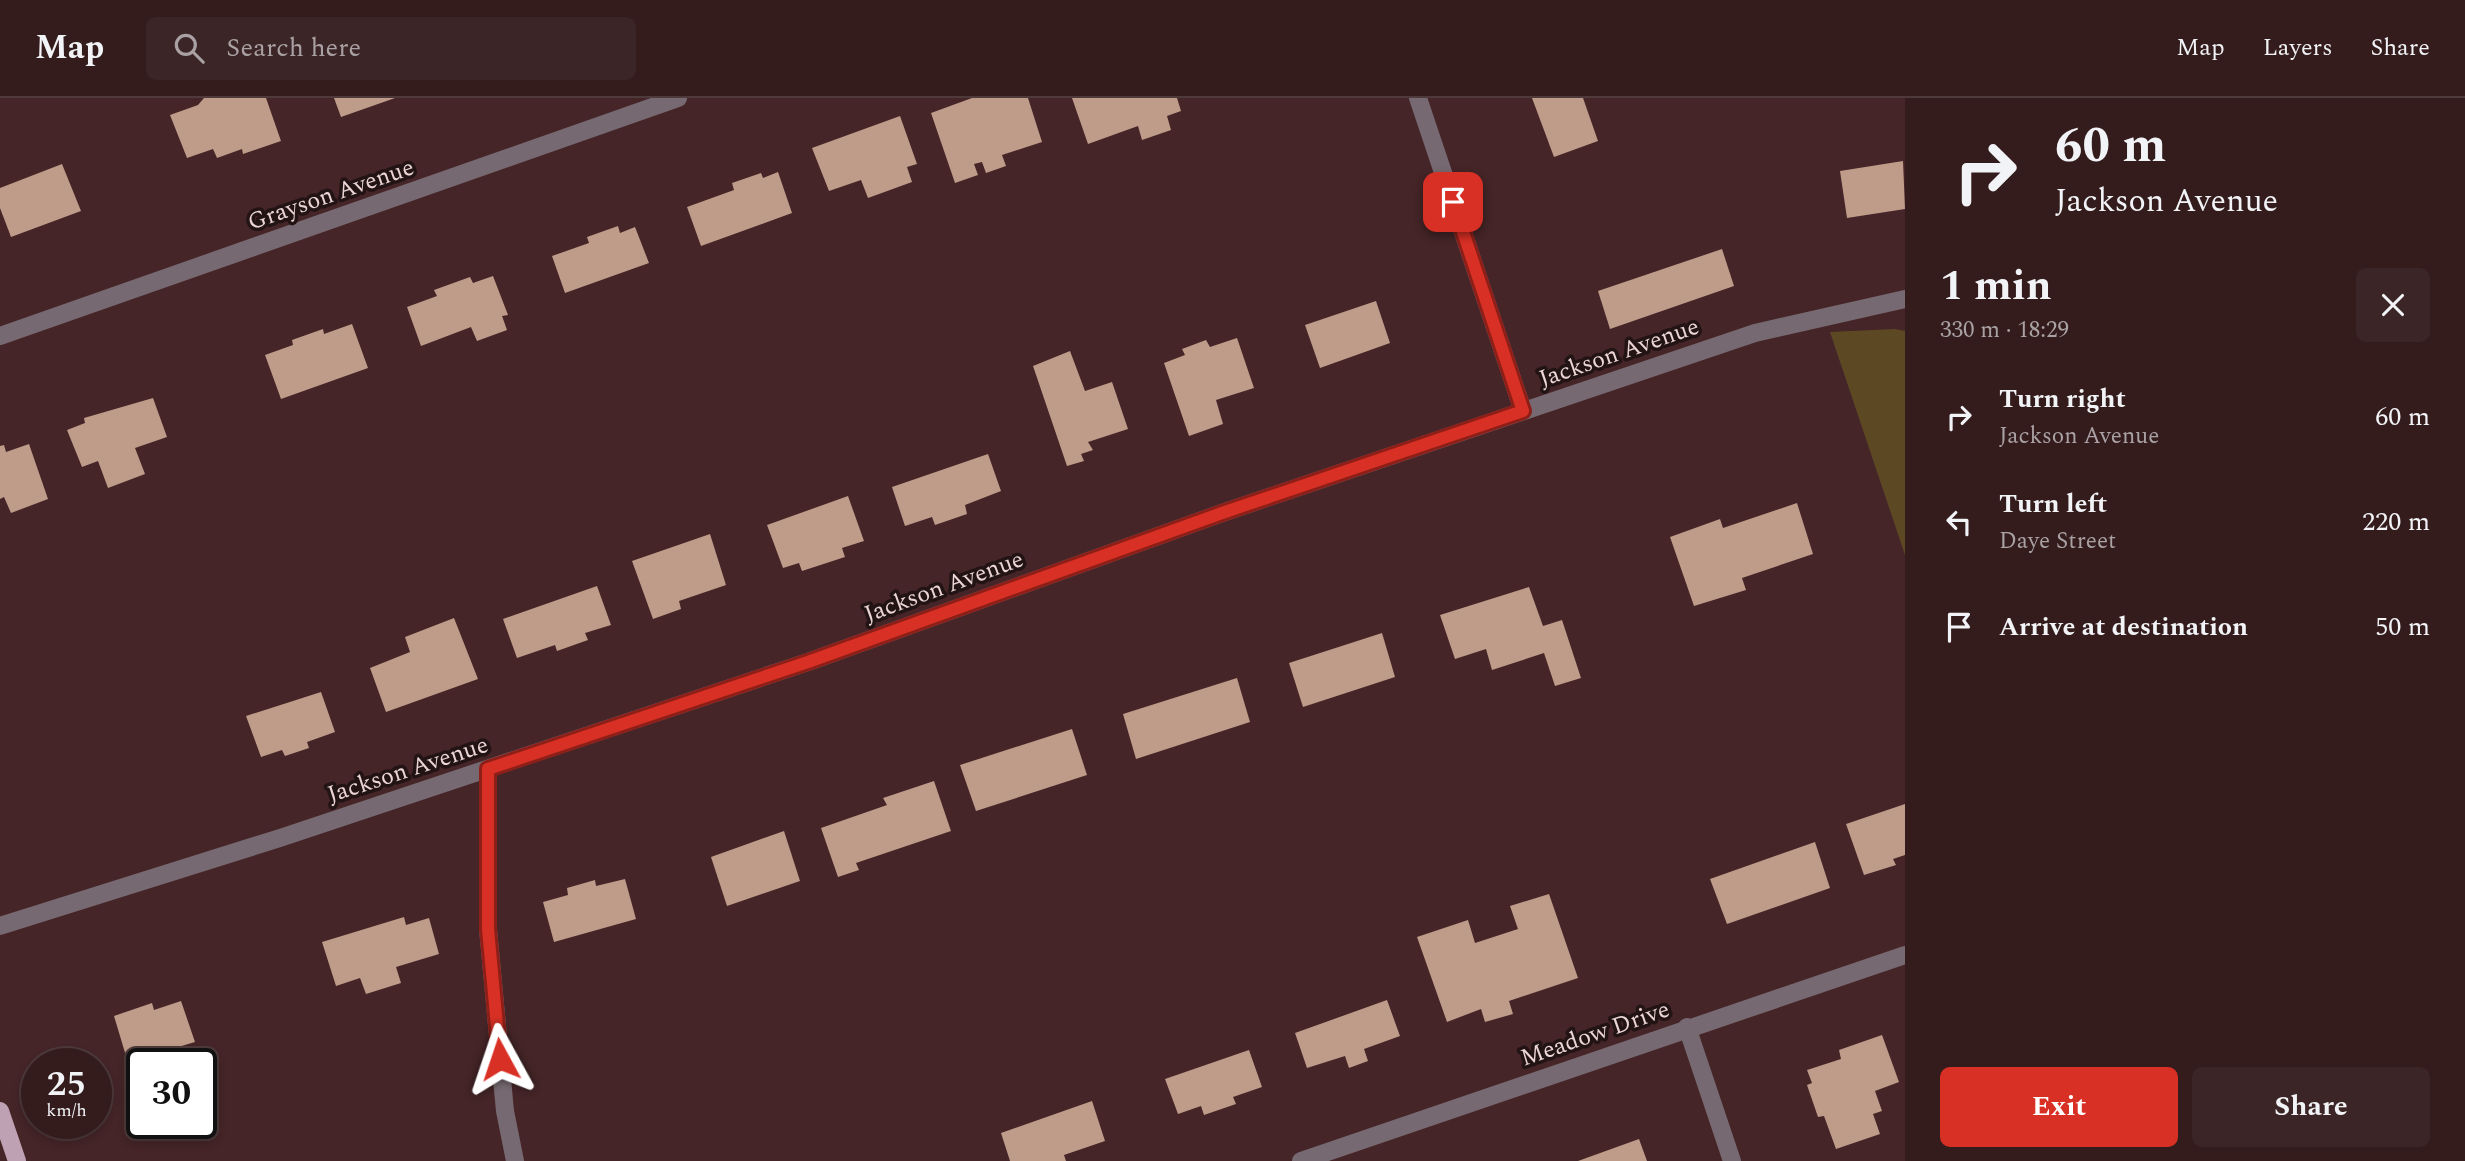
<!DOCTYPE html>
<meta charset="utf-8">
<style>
:root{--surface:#341c1d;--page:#3c2526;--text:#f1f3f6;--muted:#a9a1a4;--line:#4e3a3b;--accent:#d93025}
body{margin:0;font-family:Spectral,serif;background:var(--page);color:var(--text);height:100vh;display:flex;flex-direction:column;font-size:26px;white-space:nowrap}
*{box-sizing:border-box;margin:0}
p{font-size:23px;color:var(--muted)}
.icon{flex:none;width:38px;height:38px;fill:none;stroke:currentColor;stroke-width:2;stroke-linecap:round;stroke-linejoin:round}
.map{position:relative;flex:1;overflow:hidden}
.drawer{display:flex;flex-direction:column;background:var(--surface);width:560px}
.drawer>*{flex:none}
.guide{background:#341c1d;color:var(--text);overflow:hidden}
.speed{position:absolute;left:21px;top:950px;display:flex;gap:14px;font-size:35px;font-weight:700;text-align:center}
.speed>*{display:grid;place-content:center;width:91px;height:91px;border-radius:50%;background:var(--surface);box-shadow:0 4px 10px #0003,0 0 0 2px var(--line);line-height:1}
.speed small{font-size:18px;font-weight:400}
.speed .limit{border:4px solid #111;border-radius:10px;background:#fff;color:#111}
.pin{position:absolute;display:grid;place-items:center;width:60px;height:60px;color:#fff;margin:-30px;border-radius:14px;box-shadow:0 4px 10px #0006}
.me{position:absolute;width:77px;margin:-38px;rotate:355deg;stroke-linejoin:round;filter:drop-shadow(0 0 5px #0008)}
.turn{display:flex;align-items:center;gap:24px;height:147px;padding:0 35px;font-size:32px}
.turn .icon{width:91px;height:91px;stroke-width:2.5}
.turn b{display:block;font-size:49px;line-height:60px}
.round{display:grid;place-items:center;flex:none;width:74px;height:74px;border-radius:10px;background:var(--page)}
.summary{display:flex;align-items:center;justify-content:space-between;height:119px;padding:0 35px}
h1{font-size:42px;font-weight:700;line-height:52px}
.cta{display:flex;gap:14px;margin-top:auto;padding:14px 35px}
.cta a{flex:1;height:80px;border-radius:10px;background:var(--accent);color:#fff;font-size:28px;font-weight:700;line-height:80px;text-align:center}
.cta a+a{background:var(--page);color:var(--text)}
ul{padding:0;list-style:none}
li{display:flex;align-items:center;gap:21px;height:105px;padding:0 35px}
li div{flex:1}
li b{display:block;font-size:26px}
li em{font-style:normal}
header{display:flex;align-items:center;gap:42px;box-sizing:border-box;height:98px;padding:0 35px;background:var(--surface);border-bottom:2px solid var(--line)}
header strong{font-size:33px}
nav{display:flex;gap:38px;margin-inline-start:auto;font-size:24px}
.search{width:490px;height:63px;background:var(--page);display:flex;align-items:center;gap:18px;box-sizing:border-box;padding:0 24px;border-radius:10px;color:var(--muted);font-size:26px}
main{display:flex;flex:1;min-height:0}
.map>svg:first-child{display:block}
.green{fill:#5c4924}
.building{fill:#bf9c8a}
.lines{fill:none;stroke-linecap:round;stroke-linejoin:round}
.minor{stroke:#776971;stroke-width:18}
.major{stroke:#bea1b2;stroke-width:18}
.route-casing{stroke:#8d1f18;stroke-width:18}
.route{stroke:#d93025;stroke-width:12}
.labels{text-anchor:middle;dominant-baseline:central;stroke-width:7;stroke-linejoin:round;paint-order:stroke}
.street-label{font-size:24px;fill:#ebd5d5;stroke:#221314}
</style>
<header>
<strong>Map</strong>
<div class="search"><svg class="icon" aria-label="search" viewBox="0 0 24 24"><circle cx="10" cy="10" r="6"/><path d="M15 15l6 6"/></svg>Search here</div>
<nav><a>Map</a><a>Layers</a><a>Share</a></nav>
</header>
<main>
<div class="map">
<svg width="1905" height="1063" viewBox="0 0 1905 1063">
<rect width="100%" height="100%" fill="#452527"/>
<polygon class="green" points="1895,231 1905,233 1905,457 1830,234"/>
<g class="building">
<polygon points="266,0 281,43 243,56 242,51 217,60 213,51 187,60 170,17 198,7 204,0"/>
<polygon points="334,0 395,0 341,19"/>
<polygon points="972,0 1028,0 1042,44 1002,57 1006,68 986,75 982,64 974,66 978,77 955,85 931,15"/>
<polygon points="1072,0 1177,0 1181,13 1167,18 1171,32 1142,42 1138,28 1088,46"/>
<polygon points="1532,0 1583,0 1598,43 1554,59"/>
<polygon points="900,18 917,66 907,69 912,84 868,100 861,82 829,93 812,50"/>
<polygon points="1903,63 1905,111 1847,120 1840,73"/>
<polygon points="62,66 81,113 11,139 0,110 0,90"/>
<polygon points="778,74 792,115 701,148 687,109 734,92 732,85 761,75 763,80"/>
<polygon points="618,128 620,135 635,129 649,165 565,195 552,158 589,145 587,139"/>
<polygon points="1722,151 1734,188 1610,231 1598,193"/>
<polygon points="493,178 508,217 502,218 507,232 477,243 471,229 421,248 407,209 437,198 434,192 470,179 473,185"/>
<polygon points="1376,203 1390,245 1320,270 1305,227"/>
<polygon points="352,226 368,270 281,301 265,257 293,247 292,242 323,231 324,236"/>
<polygon points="1237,240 1254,290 1216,302 1223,326 1189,338 1164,265 1185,257 1182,251 1206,242 1210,249"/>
<polygon points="1070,253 1085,293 1112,284 1128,331 1088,344 1093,352 1081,356 1084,363 1067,368 1033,268"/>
<polygon points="153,300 167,339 135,350 145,376 108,390 98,363 82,369 67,332 85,325 84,320"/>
<polygon points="29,346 48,401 11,415 4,399 0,401 0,348 4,347 6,354"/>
<polygon points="988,356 1001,393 965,407 967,416 935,427 932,419 905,428 892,389"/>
<polygon points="848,398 864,443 842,450 845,459 802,473 799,465 783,470 767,427"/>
<polygon points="1797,405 1813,456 1742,480 1746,492 1694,508 1670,439 1720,421 1723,430"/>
<polygon points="710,436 726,487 679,503 681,511 653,521 632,463"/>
<polygon points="597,488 611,527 585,535 588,542 557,553 555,547 517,560 503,521"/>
<polygon points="1529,489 1543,528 1562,522 1581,580 1555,588 1544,555 1492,572 1486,551 1455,561 1440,517"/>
<polygon points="454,520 478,581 386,614 370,570 410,554 405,539"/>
<polygon points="1382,535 1395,579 1303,609 1289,565"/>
<polygon points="1237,580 1250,624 1136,661 1123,616"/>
<polygon points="321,594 335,634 307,644 309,650 285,658 282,652 261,659 246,618"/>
<polygon points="1072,631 1087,677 976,713 960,667"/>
<polygon points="934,683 951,733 856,765 859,772 838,779 821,730 887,707 883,700"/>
<polygon points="1905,706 1905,757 1893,761 1896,767 1864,777 1846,726"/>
<polygon points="784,733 800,783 727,808 711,759"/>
<polygon points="1815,744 1830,790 1727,826 1710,781"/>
<polygon points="625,781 636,821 554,844 543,804 568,797 567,790 595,782 596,788"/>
<polygon points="1549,796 1578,880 1509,903 1513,916 1485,924 1481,911 1447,924 1417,839 1468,822 1475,845 1518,831 1510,808"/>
<polygon points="404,819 406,827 429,820 439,856 396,869 401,885 366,896 360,880 336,888 322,844"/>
<polygon points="1387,902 1400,938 1364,951 1368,963 1349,970 1345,958 1307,970 1295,935"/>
<polygon points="181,903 195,944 168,952 172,966 142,966 142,997 138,998 114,918 152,905 154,912"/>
<polygon points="1882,937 1899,984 1875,993 1882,1013 1873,1016 1880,1036 1836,1051 1824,1018 1818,1019 1807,987 1812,985 1807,972 1841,961 1839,952"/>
<polygon points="1249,952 1262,989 1233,999 1236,1006 1204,1017 1201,1008 1178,1016 1165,981"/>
<polygon points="1092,1003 1105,1043 1064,1057 1066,1063 1010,1063 1001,1035"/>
<polygon points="1639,1041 1647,1063 1578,1063"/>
</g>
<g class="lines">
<g class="minor">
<polyline points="1418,0 1523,313"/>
<polyline points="0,238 678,0"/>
<polyline points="488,671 488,831 505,1013 515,1063"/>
<polyline points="0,828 280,740 808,564 1222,415 1755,235 1905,201"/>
<polyline points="1687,929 1732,1063"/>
<polyline points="1301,1063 1905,857"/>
</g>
<polyline class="major" points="0,1013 17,1063"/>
</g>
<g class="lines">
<g class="route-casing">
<polyline id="route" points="500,961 488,831 488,671 808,564 1222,415 1523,313 1453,104"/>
</g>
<use href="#route" class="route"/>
</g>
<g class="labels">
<g class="street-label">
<text transform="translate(331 97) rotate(-19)">Grayson Avenue</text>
<text transform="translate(1619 255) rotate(-19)">Jackson Avenue</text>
<text transform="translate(944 489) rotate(-20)">Jackson Avenue</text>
<text transform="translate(408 672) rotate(-18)">Jackson Avenue</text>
<text transform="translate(1595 936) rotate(-19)">Meadow Drive</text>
</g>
</g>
</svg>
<div class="speed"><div>25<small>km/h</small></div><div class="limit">30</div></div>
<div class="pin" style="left:1453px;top:104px;background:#d93025"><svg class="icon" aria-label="arrive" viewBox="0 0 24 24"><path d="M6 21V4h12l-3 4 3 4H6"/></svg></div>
<svg class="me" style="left:500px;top:961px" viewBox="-20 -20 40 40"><path d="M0-17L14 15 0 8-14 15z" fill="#d93025" stroke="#fff" stroke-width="4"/></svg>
</div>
<section class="drawer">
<div class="guide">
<div class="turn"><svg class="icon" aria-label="right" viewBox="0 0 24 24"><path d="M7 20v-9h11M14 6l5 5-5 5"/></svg><div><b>60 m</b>Jackson Avenue</div></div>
</div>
<div class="summary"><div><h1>1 min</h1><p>330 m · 18:29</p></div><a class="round"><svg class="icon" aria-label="close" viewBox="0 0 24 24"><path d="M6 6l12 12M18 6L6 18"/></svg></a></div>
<ul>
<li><svg class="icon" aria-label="right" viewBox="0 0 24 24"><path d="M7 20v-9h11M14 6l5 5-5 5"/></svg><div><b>Turn right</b><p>Jackson Avenue</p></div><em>60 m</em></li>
<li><svg class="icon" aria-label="left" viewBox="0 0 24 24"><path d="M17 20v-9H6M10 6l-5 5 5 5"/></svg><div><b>Turn left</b><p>Daye Street</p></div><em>220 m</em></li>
<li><svg class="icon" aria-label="arrive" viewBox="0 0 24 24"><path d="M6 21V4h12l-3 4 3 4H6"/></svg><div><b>Arrive at destination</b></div><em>50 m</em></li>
</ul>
<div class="cta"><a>Exit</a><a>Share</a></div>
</section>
</main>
